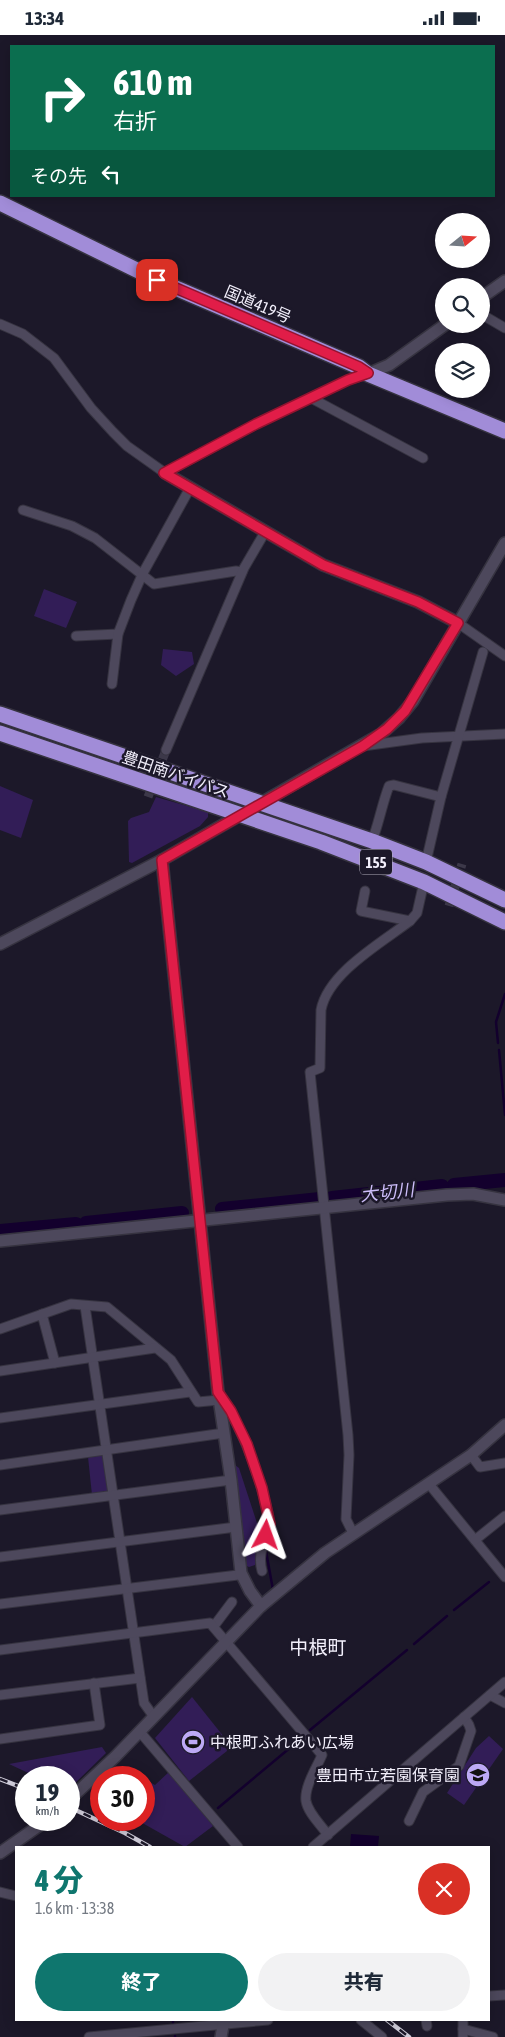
<!DOCTYPE html>
<html lang="ja">
<meta charset="utf-8">
<style>
:root{--surface:#fff;--page:#f2f2f3;--text:#1f2937;--muted:#747a83;--accent:#0f766e}
body{margin:0;font-family:"Asap Condensed","Noto Sans JP",sans-serif;background:var(--page);color:var(--text);height:100vh;display:flex;flex-direction:column;font-size:19px;white-space:nowrap}
*{box-sizing:border-box;margin:0}
p{font-size:16px;color:var(--muted)}
.icon{flex:none;width:28px;height:28px;fill:none;stroke:currentColor;stroke-width:2;stroke-linecap:round;stroke-linejoin:round}
.map{position:relative;flex:1;overflow:hidden}
.details{position:absolute;left:15px;top:1811px;width:475px;height:175px;display:flex;flex-direction:column;background:var(--surface);border-radius:0px;box-shadow:0 2px 12px #0003}
.details>*{flex:none}
.hud{position:absolute;left:10px;top:10px;width:485px;height:152px;border-radius:0px;box-shadow:0 2px 12px #0003;background:#0b6e4f;color:#fff;overflow:hidden}
.needle{width:32px;rotate:72deg}
.tools{position:absolute;left:435px;top:178px;display:grid;gap:10px}
.tools a{display:grid;place-items:center;width:55px;height:55px;border-radius:50%;background:var(--surface);box-shadow:0 2px 12px #0003;font-size:25px}
.speed{position:absolute;left:15px;top:1731px;display:flex;gap:10px;font-size:25px;font-weight:700;text-align:center}
.speed>*{display:grid;place-content:center;width:65px;height:65px;border-radius:50%;background:var(--surface);box-shadow:0 2px 12px #0003;line-height:1}
.speed small{font-size:12px;font-weight:400}
.speed .limit{border:8px solid #d22;background:#fff;color:#111}
.pin{position:absolute;display:grid;place-items:center;width:42px;height:42px;color:#fff;margin:-21px;border-radius:10px;box-shadow:0 2px 8px #0006}
.me{position:absolute;width:55px;margin:-28px;rotate:4deg;stroke-linejoin:round;filter:drop-shadow(0 0 4px #0008)}
.turn{display:flex;align-items:center;gap:18px;height:105px;padding:0 20px;font-size:22px}
.turn .icon{width:65px;height:65px;stroke-width:2.5}
.turn b{display:block;font-size:35px;line-height:42px}
.then{display:flex;align-items:center;height:48px;padding:0 20px;background:#0003;gap:10px;font-size:19px}
.round{display:grid;place-items:center;flex:none;width:52px;height:52px;border-radius:26px;background:var(--page)}
.head{display:flex;align-items:center;justify-content:space-between;height:85px;padding:0 20px}
h1{font-size:30px;font-weight:800;line-height:38px;color:var(--accent)}
.primary-button{display:flex;gap:10px;margin-top:auto;padding:10px 20px}
.primary-button a{flex:1;height:58px;border-radius:30px;background:var(--accent);color:#fff;font-size:20px;font-weight:800;line-height:58px;text-align:center}
.primary-button a+a{background:var(--page);color:var(--text)}
.status{display:flex;justify-content:space-between;align-items:center;height:35px;padding:0 25px;background:var(--surface);direction:ltr}
.status svg{height:14px;fill:currentColor}
.map>svg:first-child{display:block}
.green{fill:#321d57}
.water{fill:#13002d}
.lines{fill:none;stroke-linecap:round;stroke-linejoin:round}
.stream{stroke:#13002d;stroke-width:2.5}
.river{stroke:#13002d;stroke-width:14}
.street-tunnel{stroke:#3c3849;stroke-width:9;stroke-dasharray:9 4.5;stroke-linecap:butt}
.street-casing{stroke:#363340;stroke-width:11}
.secondary-casing{stroke:#363340;stroke-width:14}
.highway-casing{stroke:#363340;stroke-width:18}
.street{stroke:#4d485c;stroke-width:9}
.secondary{stroke:#4d485c;stroke-width:11}
.highway{stroke:#a18cd8;stroke-width:15}
.rail-casing{stroke:#d0cdda;stroke-width:4.5}
.rail{stroke:#1c1829;stroke-width:2.5;stroke-dasharray:8;stroke-linecap:butt}
.route-casing{stroke:#92132f;stroke-width:12}
.route{stroke:#e11d48;stroke-width:9}
.labels{text-anchor:middle;dominant-baseline:central;stroke-width:5;stroke-linejoin:round;paint-order:stroke}
.shield{fill:#1c1829;stroke:#b2afbd;stroke-width:1}
.shield-label{font-size:15px;font-weight:bold;fill:#f3f0fc}
.street-label{font-size:16px;fill:#f3f0fc;stroke:#1c1829}
.poi-label{font-size:16px;fill:#f3f0fc;stroke:#1c1829;text-anchor:start}
.water-label{font-size:18px;font-style:italic;fill:#ccbdf9;stroke:#1c1829}
.quarter-label{font-size:19px;fill:#f3f0fc;stroke:#1c1829}
</style>
<div class="status"><b>13:34</b><svg viewBox="0 0 49 12"><path d="M0 12V9h3v3zM5 12V6h3v6zM10 12V3h3v9zM15 12V0h3v12zM26 1h20v11H26zM47 4h2v5h-2z"/></svg></div>
<div class="map">
<svg width="505" height="2002" viewBox="0 0 505 2002">
<rect width="100%" height="100%" fill="#1c1829"/>
<g class="green">
<polygon points="44,554 77,567 66,593 34,581"/>
<polygon points="163,614 192,617 194,629 176,641 161,630"/>
<polygon points="0,751 33,765 21,803 0,795"/>
<polygon points="156,762 208,777 208,782 200,791 132,828 129,827 128,786 131,783 149,777"/>
<polygon points="103,1419 110,1456 108,1458 92,1460 88,1422"/>
<polygon points="235,1430 239,1433 257,1488 264,1490 268,1487 255,1530 249,1532 245,1530"/>
<polygon points="192,1662 232,1712 189,1746 155,1703"/>
<polygon points="489,1701 503,1714 464,1770 447,1758 476,1713"/>
<polygon points="102,1712 106,1718 69,1754 69,1742 37,1742 9,1729"/>
<polygon points="122,1732 142,1742 111,1742"/>
<polygon points="170,1736 213,1791 185,1812 137,1785 144,1785 144,1744 155,1750"/>
</g>
<polygon class="water" points="351,1799 379,1801 378,1812 350,1812"/>
<g class="lines">
<g class="stream">
<polyline points="498,1008 496,987 505,959"/>
<polyline points="499,1015 505,1080"/>
<polyline points="266,1516 273,1555"/>
<polyline points="454,1575 489,1547"/>
<polyline points="414,1609 447,1581"/>
<polyline points="310,1695 407,1615"/>
<polyline points="218,1773 303,1702"/>
<polyline points="173,1985 173,1990"/>
<polyline points="175,2001 175,2002"/>
</g>
<g class="river">
<polyline points="454,1150 505,1145"/>
<polyline points="332,1163 442,1151"/>
<polyline points="222,1174 320,1164"/>
<polyline points="86,1188 182,1178"/>
<polyline points="0,1196 76,1189"/>
</g>
<g class="street-tunnel">
<polyline points="148,762 166,715"/>
<polyline points="449,871 462,829"/>
</g>
<g class="street-casing">
<g id="street">
<polyline points="481,279 505,293"/>
<polyline points="0,289 23,299 54,323 91,373 113,397 127,411 165,438 256,389 348,345 368,339"/>
<polyline points="311,363 423,423"/>
<polyline points="23,475 72,491 95,503 154,549 236,536 242,537"/>
<polyline points="458,588 505,621"/>
<polyline points="76,601 118,599"/>
<polyline points="112,649 118,599 131,565 143,538 190,453"/>
<polyline points="363,711 422,703 505,699"/>
<polyline points="166,715 244,533 265,497"/>
<path d="M372,806C379,788 382,769 389,751L394,750L441,762"/>
<polyline points="426,827 441,762 483,617"/>
<polyline points="365,856 361,876 410,886"/>
<polyline points="85,1271 144,1668 154,1682"/>
<polyline points="42,1279 55,1328"/>
<polyline points="0,1294 71,1269 107,1272 171,1325 198,1367 219,1365"/>
<polyline points="0,1336 155,1313"/>
<path d="M219,1359C244,1395 258,1436 268,1478C270,1498 256,1516 262,1536"/>
<polyline points="0,1383 190,1357"/>
<polyline points="471,1420 480,1432 505,1428"/>
<polyline points="0,1430 224,1398"/>
<polyline points="429,1449 505,1542"/>
<polyline points="0,1475 231,1445"/>
<path d="M353,1498L346,1484L349,1420L348,1400L310,1037L320,1033L321,975C328,938 381,908 410,886L417,878L424,847"/>
<polyline points="475,1505 505,1481"/>
<polyline points="0,1522 236,1492"/>
<polyline points="0,1569 238,1540 241,1538"/>
<polyline points="214,1591 232,1567"/>
<path d="M0,1615L210,1588L322,1720C317,1732 304,1752 306,1766C308,1778 321,1790 328,1800"/>
<polyline points="0,1660 140,1643"/>
<polyline points="490,1660 505,1668"/>
<polyline points="140,1697 238,1812"/>
<polyline points="0,1704 100,1690 94,1648"/>
<polyline points="409,1786 423,1757 459,1731 471,1696 469,1690 464,1682"/>
<polyline points="313,1812 505,1647"/>
<polyline points="0,1857 16,1861"/>
<polyline points="489,1961 505,1960"/>
<polyline points="361,1985 382,2002"/>
<polyline points="426,1985 427,1991"/>
<polyline points="463,1994 493,2002"/>
<polyline points="89,2002 268,1985"/>
<polyline points="463,2002 463,1985"/>
</g>
</g>
<g class="secondary-casing">
<g id="secondary">
<polyline points="481,263 505,246"/>
<polyline points="368,339 389,330 446,289"/>
<polyline points="165,438 323,530 418,567 458,588"/>
<polyline points="162,825 218,1357 231,1445 241,1538 250,1556 261,1571"/>
<polyline points="0,909 162,825 381,699 399,683 413,666 505,508"/>
<polyline points="0,1206 447,1160 473,1159 505,1165"/>
<polyline points="69,1765 115,1722 261,1571 325,1518 471,1420 505,1390"/>
<polyline points="0,1818 47,1785"/>
<polyline points="221,2002 224,1985"/>
</g>
</g>
<g class="highway-casing">
<g id="highway">
<polyline points="0,168 157,245 299,306 359,332 368,339 505,396"/>
<polyline points="0,679 372,806 426,827 505,865"/>
<polyline points="0,698 321,807 424,847 505,887"/>
</g>
</g>
<use href="#street" class="street"/>
<use href="#secondary" class="secondary"/>
<use href="#highway" class="highway"/>
<g class="rail-casing">
<g id="rail">
<polyline points="0,1744 26,1754"/>
<polyline points="69,1772 125,1798 150,1812"/>
<polyline points="387,1985 409,2002"/>
</g>
</g>
<use href="#rail" class="rail"/>
</g>
<g class="lines">
<g class="route-casing">
<polyline id="route" points="157,245 329,319 359,332 368,338 348,345 256,389 164,438 323,530 418,567 458,588 405,676 387,694 363,711 162,825 218,1357 231,1376 247,1409 262,1453 270,1489 266,1500"/>
</g>
<use href="#route" class="route"/>
</g>
<defs>
<g id="stadium-disc" transform="scale(1.25)"><circle r="9.5" fill="#bda9f5" stroke="#1c1829"/><path d="M0-5a6.5 5 0 1 0 0 10a6.5 5 0 1 0 0-10ZM-3.5-1.8h7v3.6h-7Z" fill="#111"/></g>
<g id="school-disc" transform="scale(1.25)"><circle r="9.5" fill="#bda9f5" stroke="#1c1829"/><path d="M0-5L7-2L0 1L-7-2ZM-4 1L0 2.5L4 1V4Q0 6-4 4Z" fill="#111"/></g>
</defs>
<g fill-rule="evenodd">
<use href="#stadium-disc" x="193" y="1707"/>
<use href="#school-disc" x="478" y="1740"/>
</g>
<g class="labels">
<rect class="shield" x="360" y="814.5" width="32" height="25" rx="4"/>
<g class="shield-label">
<text x="376" y="827">155</text>
</g>
<g class="street-label">
<text transform="translate(258 269) rotate(23)">国道419号</text>
<text transform="translate(176 739) rotate(19)">豊田南バイパス</text>
</g>
<g class="poi-label">
<text x="210" y="1707">中根町ふれあい広場</text>
<text x="460" y="1740" text-anchor="end">豊田市立若園保育園</text>
</g>
<g class="water-label">
<text transform="translate(387 1157) rotate(-6)">大切川</text>
</g>
<g class="quarter-label">
<text x="318" y="1612">中根町</text>
</g>
</g>
</svg>
<div class="tools">
<a><svg class="needle" viewBox="-14 -14 28 28"><path d="M0-13l5 13h-10z" fill="#e53935"/><path d="M0 13l5-13h-10z" fill="#747a83"/></svg></a>
<a><svg class="icon" aria-label="search" viewBox="0 0 24 24"><circle cx="10" cy="10" r="6"/><path d="M15 15l6 6"/></svg></a>
<a><svg class="icon" aria-label="layers" viewBox="0 0 24 24"><path d="M12 4l9 5-9 5-9-5zM3 14l9 5 9-5"/></svg></a>
</div>
<div class="speed"><div>19<small>km/h</small></div><div class="limit">30</div></div>
<div class="pin" style="left:157px;top:245px;background:#d93025"><svg class="icon" aria-label="arrive" viewBox="0 0 24 24"><path d="M6 21V4h12l-3 4 3 4H6"/></svg></div>
<svg class="me" style="left:266px;top:1500px" viewBox="-20 -20 40 40"><path d="M0-17L14 15 0 8-14 15z" fill="#e11d48" stroke="#fff" stroke-width="4"/></svg>
<div class="hud">
<div class="turn"><svg class="icon" aria-label="right" viewBox="0 0 24 24"><path d="M7 20v-9h11M14 6l5 5-5 5"/></svg><div><b>610 m</b>右折</div></div>
<div class="then">その先<svg class="icon" aria-label="left" viewBox="0 0 24 24"><path d="M17 20v-9H6M10 6l-5 5 5 5"/></svg></div>
</div>
<section class="details">
<div class="head"><div><h1>4 分</h1><p>1.6 km · 13:38</p></div><a class="round" style="background:#d93025;color:#fff"><svg class="icon" aria-label="close" viewBox="0 0 24 24"><path d="M6 6l12 12M18 6L6 18"/></svg></a></div>
<div class="primary-button"><a>終了</a><a>共有</a></div>
</section>
</div>
